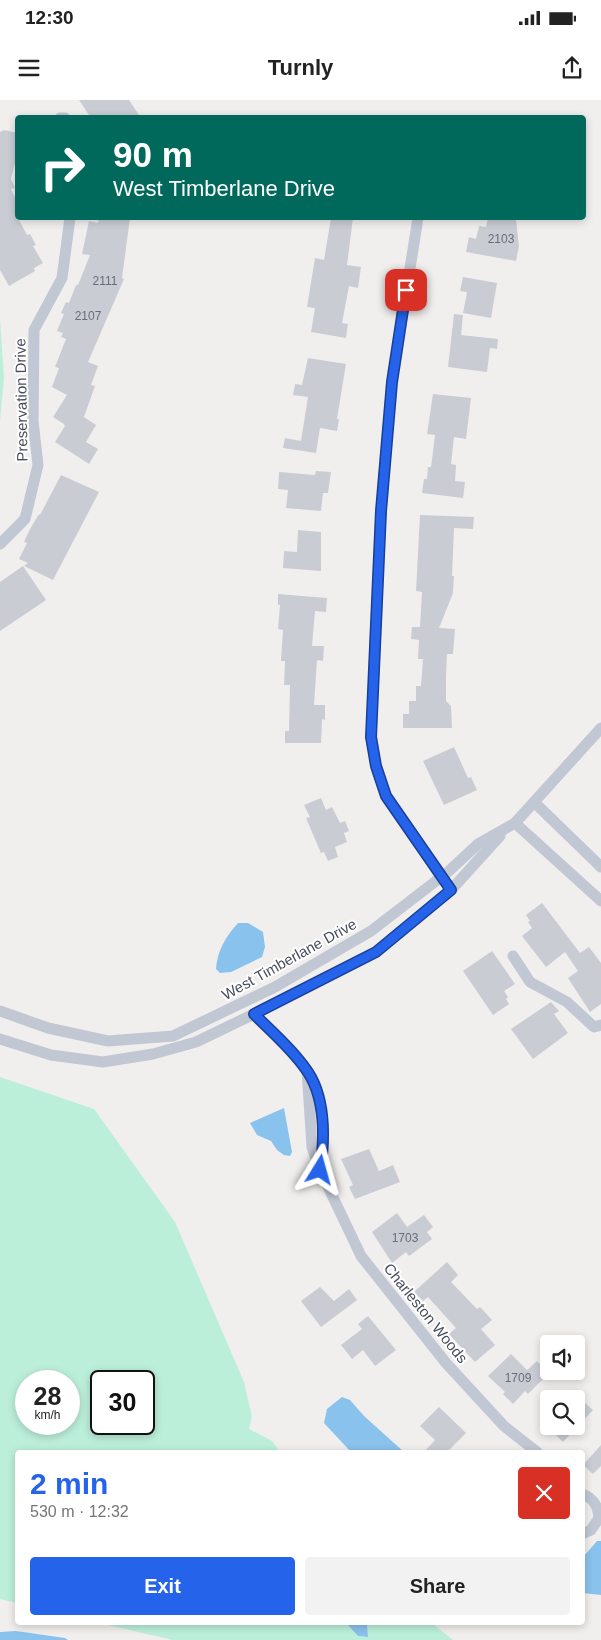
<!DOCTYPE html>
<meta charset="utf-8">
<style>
:root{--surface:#fff;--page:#f2f2f2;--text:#222;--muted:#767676;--accent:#2563eb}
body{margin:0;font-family:Helvetica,sans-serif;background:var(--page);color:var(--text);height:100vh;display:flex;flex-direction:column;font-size:19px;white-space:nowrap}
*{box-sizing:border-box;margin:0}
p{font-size:16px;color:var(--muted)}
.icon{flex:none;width:28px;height:28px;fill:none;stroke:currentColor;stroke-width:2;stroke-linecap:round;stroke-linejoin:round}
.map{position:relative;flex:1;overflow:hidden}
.drawer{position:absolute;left:15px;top:1350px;width:570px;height:175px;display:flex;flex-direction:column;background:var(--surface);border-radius:5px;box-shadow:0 2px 8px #0003}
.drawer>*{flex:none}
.guide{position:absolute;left:15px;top:15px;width:571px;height:105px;border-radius:5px;box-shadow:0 2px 8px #0003;background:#00695c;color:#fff;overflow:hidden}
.tools{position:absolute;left:540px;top:1235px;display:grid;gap:10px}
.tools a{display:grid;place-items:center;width:45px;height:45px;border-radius:5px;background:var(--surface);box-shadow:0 2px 8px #0003;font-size:25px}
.speed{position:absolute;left:15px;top:1270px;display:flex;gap:10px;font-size:25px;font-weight:700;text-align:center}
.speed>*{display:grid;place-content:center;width:65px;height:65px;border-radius:50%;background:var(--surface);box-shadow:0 2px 8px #0003;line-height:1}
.speed small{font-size:12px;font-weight:400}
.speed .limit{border:2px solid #111;border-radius:8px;background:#fff;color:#111}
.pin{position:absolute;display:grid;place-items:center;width:42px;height:42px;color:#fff;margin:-21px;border-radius:10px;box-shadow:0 2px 8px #0006}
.me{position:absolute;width:55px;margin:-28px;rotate:8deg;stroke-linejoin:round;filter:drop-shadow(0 0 4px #0008)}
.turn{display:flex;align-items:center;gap:18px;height:105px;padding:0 15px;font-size:22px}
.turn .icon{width:65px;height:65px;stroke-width:2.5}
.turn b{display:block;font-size:35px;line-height:42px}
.round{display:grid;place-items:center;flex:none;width:52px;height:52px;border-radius:5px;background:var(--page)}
.summary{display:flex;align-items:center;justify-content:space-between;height:85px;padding:0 15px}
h1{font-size:30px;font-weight:600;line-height:38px;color:var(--accent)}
.action{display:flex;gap:10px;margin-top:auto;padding:10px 15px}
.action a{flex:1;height:58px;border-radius:5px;background:var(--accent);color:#fff;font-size:20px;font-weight:600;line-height:58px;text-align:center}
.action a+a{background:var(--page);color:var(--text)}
.status{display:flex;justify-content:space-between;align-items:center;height:35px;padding:0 25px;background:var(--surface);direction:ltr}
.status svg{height:14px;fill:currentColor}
header{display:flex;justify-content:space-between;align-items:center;height:65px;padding:0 15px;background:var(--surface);font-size:22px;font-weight:600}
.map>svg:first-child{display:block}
.green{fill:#bcefda;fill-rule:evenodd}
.water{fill:#89c2ec}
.building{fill:#caccd4}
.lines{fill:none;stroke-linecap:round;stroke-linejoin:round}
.minor{stroke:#c1c7d3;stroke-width:11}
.route-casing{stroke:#184099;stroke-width:12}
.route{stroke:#2563eb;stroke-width:9}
.labels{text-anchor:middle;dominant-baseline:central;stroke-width:4;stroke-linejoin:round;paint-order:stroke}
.number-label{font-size:12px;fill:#676d79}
.street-label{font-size:15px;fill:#464d5b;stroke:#fff}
</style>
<div class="status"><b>12:30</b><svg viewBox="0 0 49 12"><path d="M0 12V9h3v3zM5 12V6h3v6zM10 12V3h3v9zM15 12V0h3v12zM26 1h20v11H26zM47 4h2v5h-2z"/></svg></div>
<header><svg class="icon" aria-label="menu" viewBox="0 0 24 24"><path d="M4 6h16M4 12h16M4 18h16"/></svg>Turnly<svg class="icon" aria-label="share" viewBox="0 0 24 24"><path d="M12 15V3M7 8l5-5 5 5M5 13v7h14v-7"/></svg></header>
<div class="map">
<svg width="601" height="1540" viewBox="0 0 601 1540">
<rect width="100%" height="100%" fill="#f1eeee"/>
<g class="green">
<polygon points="0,219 4,278 0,321"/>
<path d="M0,977L94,1009L175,1122L244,1282L252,1317L249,1329L272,1341L280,1352H18L17,1503L0,1499ZM26,1281H69V1324H26ZM101,1281H144V1324H101Z"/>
<polygon points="99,1523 346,1523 358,1536 368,1537 367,1523 432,1523 453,1540 173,1540"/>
</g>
<g class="water">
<path d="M238,823H248L263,832L265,847L262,857L231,872L220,873L216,869C217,851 226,836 238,823Z"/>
<polygon points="284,1008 292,1052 290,1056 284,1055 277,1050 271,1041 257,1035 250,1023"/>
<polygon points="342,1297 350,1300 364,1316 404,1352 351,1352 324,1323 327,1309"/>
<polygon points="597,1441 601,1441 601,1495 583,1493 584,1456"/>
<polygon points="346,1523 367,1523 368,1537 358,1536"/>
<polygon points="16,1531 65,1538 68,1540 0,1540 0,1532"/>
</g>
<g class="building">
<polygon points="79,0 129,0 141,18 91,18"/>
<polygon points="4,30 18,33 18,51 11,79 15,88 11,89 18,104 18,118 27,135 30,134 36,145 33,146 43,163 34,168 35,171 9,186 0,170 0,32"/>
<polygon points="99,118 130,118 122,178 124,179 88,262 98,266 91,285 95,286 84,317 96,325 86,342 98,349 89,364 55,342 65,326 64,324 53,317 67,295 52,287 59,268 55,267 66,239 61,237 63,233 57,231 64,214 61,213 66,202 69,203 76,185 78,185 90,155 82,154 89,121 98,123"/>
<polygon points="331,118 353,118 347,165 361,167 358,188 349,186 342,223 348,224 346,238 311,232 315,208 307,207 315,158 324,160"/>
<polygon points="488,118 508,118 516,120 519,146 516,161 466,152 469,137 476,139 479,126 486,127"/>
<polygon points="463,177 497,183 491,218 463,213 467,192 460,191"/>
<polygon points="454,214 463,215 461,235 498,239 497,249 490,248 487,272 448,267"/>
<polygon points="308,258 346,264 337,319 339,319 337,331 320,328 316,353 283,348 285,338 301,341 308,297 293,295 295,284 302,285"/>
<polygon points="433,294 471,298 466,339 454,337 451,364 456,365 455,381 465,382 463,398 422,393 424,379 427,379 428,367 431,367 435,335 427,334"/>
<polygon points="316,371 331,372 328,393 323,393 321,411 286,408 288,390 278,389 279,372 315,375"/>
<polygon points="61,375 99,392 53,480 24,466 28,463 19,459 27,443 24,442 29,431 39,414 40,415"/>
<polygon points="420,415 474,417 473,429 454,428 452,476 454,476 453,493 439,528 455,529 453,554 447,554 446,576 446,601 451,606 452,628 403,628 403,614 409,614 409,601 416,601 416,586 421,586 423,559 418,559 419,540 411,539 412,527 420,527 422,492 416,491"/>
<polygon points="298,430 321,432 321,471 283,468 284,451 297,452"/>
<polygon points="23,466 46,500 0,531 0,482"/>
<polygon points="278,494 327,498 326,512 315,511 312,546 324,546 323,561 317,560 314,605 325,605 325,620 322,619 321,643 285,643 285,631 289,631 290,585 284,585 285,561 281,561 283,530 278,529 280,505 278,505"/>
<polygon points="454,647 468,678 471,677 477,690 444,705 423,661"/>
<polygon points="321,698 326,710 332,707 340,723 345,721 349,731 344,733 347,742 335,747 338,757 328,761 324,752 321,753 306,718 310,717 304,705"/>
<polygon points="542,803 580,853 589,847 601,863 601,904 590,912 568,878 578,871 565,852 546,867 522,836 532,828 528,822 530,821 526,815"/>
<polygon points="492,851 515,884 504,891 508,897 506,899 509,904 493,915 463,871"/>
<polygon points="551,902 559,911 554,914 568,933 533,959 511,929"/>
<polygon points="369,1049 379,1071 393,1065 400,1082 355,1099 349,1087 353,1085 341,1059"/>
<polygon points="397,1113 407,1127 424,1115 433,1127 427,1132 432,1139 409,1156 406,1152 392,1163 372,1132"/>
<polygon points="447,1162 458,1175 451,1182 477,1209 480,1207 492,1220 481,1229 495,1245 475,1262 449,1234 456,1228 428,1197 423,1201 414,1192"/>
<polygon points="320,1187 334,1201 349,1189 357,1200 321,1227 301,1201"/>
<polygon points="368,1216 396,1250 375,1266 363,1250 352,1259 341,1245 362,1229 358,1224"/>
<polygon points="511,1254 527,1270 537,1261 549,1273 528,1294 525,1291 513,1304 503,1294 505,1292 488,1276"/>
<polygon points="576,1295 593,1310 563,1342 554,1333 560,1326 576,1326"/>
<polygon points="439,1307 466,1333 447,1352 424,1352 435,1340 420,1326"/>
<polygon points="601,1345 601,1366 593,1374 583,1365"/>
</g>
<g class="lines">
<g class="minor">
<polyline points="60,18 65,18"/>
<polyline points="418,118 392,282 381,411 371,637 376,666 386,696 451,790"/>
<polyline points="0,444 25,419 38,365 33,321 34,230 62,178 70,118"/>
<polyline points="534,702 601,767"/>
<polyline points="515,723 601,801"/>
<polyline points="513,856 530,882 567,902 594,927 601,925"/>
<polyline points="0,911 48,928 108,941 173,936 275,887 371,831 449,771 478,744 515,723 601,628"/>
<path d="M254,914C270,930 297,952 307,971C324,1000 326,1035 320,1068"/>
<polyline points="0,939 51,955 103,962 153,954 196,942 254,914 376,852 451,790 500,736"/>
<polyline points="307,970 312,1047 320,1070 361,1156 446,1263 504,1326 537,1352"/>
<path d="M582,1394C594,1398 598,1406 599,1418L591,1430L582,1434"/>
</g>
</g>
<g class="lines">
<g class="route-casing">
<path id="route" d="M320,1070C325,1039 326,995 305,968C291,948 272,932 254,914L376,852L451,790L386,696L376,666L371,637L381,411L392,282L406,190"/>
</g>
<use href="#route" class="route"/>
</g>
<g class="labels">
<g class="number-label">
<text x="501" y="139">2103</text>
<text x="105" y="181">2111</text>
<text x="88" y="216">2107</text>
<text x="405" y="1138">1703</text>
<text x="518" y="1278">1709</text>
</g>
<g class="street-label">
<text transform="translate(21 300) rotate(-91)">Preservation Drive</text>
<text transform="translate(289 859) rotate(-29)">West Timberlane Drive</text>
<text transform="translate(426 1213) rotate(51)">Charleston Woods</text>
</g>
</g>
</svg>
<div class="tools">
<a><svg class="icon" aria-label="sound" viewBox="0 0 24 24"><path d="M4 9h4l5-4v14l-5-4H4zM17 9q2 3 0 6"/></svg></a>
<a><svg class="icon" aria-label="search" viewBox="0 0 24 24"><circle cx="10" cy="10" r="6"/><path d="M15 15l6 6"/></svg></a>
</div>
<div class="speed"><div>28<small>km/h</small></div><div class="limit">30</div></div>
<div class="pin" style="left:406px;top:190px;background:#d93025"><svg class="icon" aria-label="arrive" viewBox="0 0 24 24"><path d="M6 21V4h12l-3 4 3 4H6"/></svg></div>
<svg class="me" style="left:320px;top:1070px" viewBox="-20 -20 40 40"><path d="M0-17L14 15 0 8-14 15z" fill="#2563eb" stroke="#fff" stroke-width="4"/></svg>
<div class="guide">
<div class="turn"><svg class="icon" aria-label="right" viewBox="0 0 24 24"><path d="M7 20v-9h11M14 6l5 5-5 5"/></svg><div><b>90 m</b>West Timberlane Drive</div></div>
</div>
<section class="drawer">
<div class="summary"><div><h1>2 min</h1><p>530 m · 12:32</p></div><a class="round" style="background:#d93025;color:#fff"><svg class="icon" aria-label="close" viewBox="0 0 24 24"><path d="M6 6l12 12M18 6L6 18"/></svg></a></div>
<div class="action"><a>Exit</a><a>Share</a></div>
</section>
</div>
